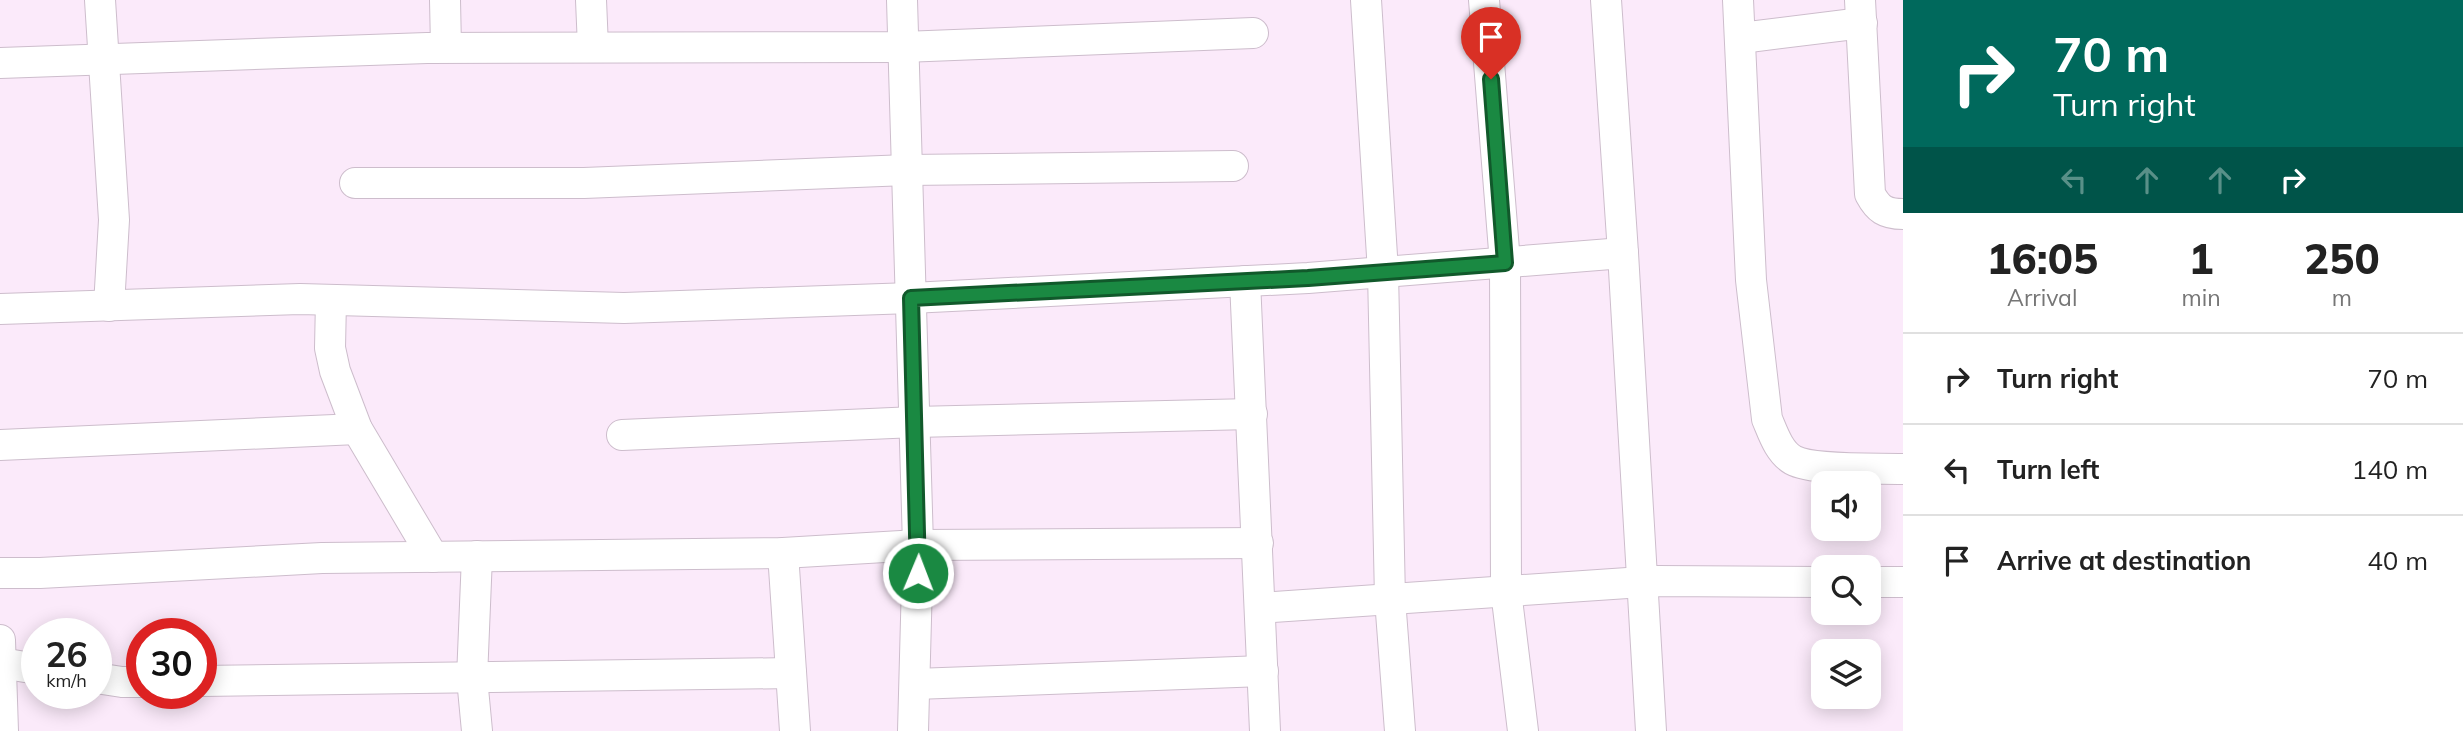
<!DOCTYPE html>
<style>
:root{--surface:#fff;--page:#f2f2f2;--text:#222;--muted:#767676;--line:#e0e0e0}
body{margin:0;font-family:Mulish,sans-serif;background:var(--page);color:var(--text);height:100vh;display:flex;flex-direction:column;font-size:26px;white-space:nowrap}
*{box-sizing:border-box;margin:0}
p{font-size:23px;color:var(--muted)}
.icon{flex:none;width:38px;height:38px;fill:none;stroke:currentColor;stroke-width:2;stroke-linecap:round;stroke-linejoin:round}
.map{position:relative;flex:1;overflow:hidden}
.details{display:flex;flex-direction:column;background:var(--surface);width:560px}
.details>*{flex:none}
.top-card{background:#00695c;color:#fff;overflow:hidden}
.tools{position:absolute;left:1811px;top:471px;display:grid;gap:14px}
.tools a{display:grid;place-items:center;width:70px;height:70px;border-radius:14px;background:var(--surface);box-shadow:0 4px 18px #0003;font-size:35px}
.speed{position:absolute;left:21px;top:618px;display:flex;gap:14px;font-size:35px;font-weight:700;text-align:center}
.speed>*{display:grid;place-content:center;width:91px;height:91px;border-radius:50%;background:var(--surface);box-shadow:0 4px 18px #0003;line-height:1}
.speed small{font-size:18px;font-weight:400}
.speed .limit{border:10px solid #d22;background:#fff;color:#111}
.pin{position:absolute;display:grid;place-items:center;width:60px;height:60px;color:#fff;margin:-72px -30px;border-radius:50% 50% 50% 0;rotate:-45deg;box-shadow:0 0 7px #0007}
.pin .icon{rotate:45deg}
.me{position:absolute;width:77px;margin:-38px;rotate:1deg;stroke-linejoin:round;filter:drop-shadow(0 0 5px #0008)}
.turn{display:flex;align-items:center;gap:24px;height:147px;padding:0 35px;font-size:32px}
.turn .icon{width:91px;height:91px;stroke-width:2.5}
.turn b{display:block;font-size:49px;line-height:60px}
.lanes{display:flex;align-items:center;height:66px;padding:0 35px;background:#0003;justify-content:center;gap:35px;direction:ltr}
.lanes .off{opacity:.35}
.eta{display:flex;justify-content:space-evenly;align-items:center;height:119px;text-align:center}
.eta b{font-size:42px;font-weight:800;line-height:49px}
ul{padding:0;list-style:none}
li{display:flex;align-items:center;gap:21px;height:91px;padding:0 35px;border-top:2px solid var(--line)}
li div{flex:1}
li b{display:block;font-size:26px}
li em{font-style:normal}
main{display:flex;flex:1;min-height:0}
.map>svg:first-child{display:block}
.lines{fill:none;stroke-linecap:round;stroke-linejoin:round}
.minor-casing{stroke:#cdbdcc;stroke-width:32}
.minor{stroke:#fff;stroke-width:30}
.route-casing{stroke:#11592b;stroke-width:18}
.route{stroke:#1a8942;stroke-width:12}
</style>
<main>
<div class="map">
<svg width="1903" height="731" viewBox="0 0 1903 731">
<rect width="100%" height="100%" fill="#fbeafa"/>
<g class="lines">
<g class="minor-casing">
<g id="minor">
<polyline points="100,0 114,220 109,306"/>
<polyline points="445,0 446,47"/>
<polyline points="591,0 593,47"/>
<polyline points="902,0 918,545 913,731"/>
<polyline points="1366,0 1383,272 1390,599 1400,731"/>
<polyline points="1484,0 1505,263 1506,591 1523,731"/>
<polyline points="1606,0 1623,253 1651,731"/>
<path d="M1738,0L1751,280L1767,419C1773,433 1779,452 1793,460C1813,471 1878,468 1903,469"/>
<path d="M1860,0L1870,194C1878,209 1885,214 1903,214"/>
<polyline points="1741,38 1862,23"/>
<polyline points="0,63 427,48 903,47 1253,33"/>
<polyline points="355,183 584,183 907,170 1233,166"/>
<polyline points="1245,281 1265,731"/>
<polyline points="331,300 330,348 335,371 357,429 433,557"/>
<polyline points="0,309 300,299 624,308 911,298 1308,278 1623,253"/>
<polyline points="622,435 915,422 1252,414"/>
<polyline points="0,445 357,429"/>
<polyline points="783,553 795,731"/>
<polyline points="477,556 472,678 477,731"/>
<polyline points="0,573 40,573 322,558 783,553 918,545 1258,543"/>
<polyline points="1869,582 1903,582"/>
<polyline points="1260,608 1657,581 1824,582"/>
<polyline points="0,640 3,731"/>
<polyline points="1,663 37,669"/>
<polyline points="96,678 122,682 142,682"/>
<polyline points="201,681 791,673"/>
<polyline points="915,684 1263,671"/>
</g>
</g>
<use href="#minor" class="minor"/>
</g>
<g class="lines">
<g class="route-casing">
<polyline id="route" points="918,573 911,298 1308,278 1505,263 1491,79"/>
</g>
<use href="#route" class="route"/>
</g>
</svg>
<div class="tools">
<a><svg class="icon" aria-label="sound" viewBox="0 0 24 24"><path d="M4 9h4l5-4v14l-5-4H4zM17 9q2 3 0 6"/></svg></a>
<a><svg class="icon" aria-label="search" viewBox="0 0 24 24"><circle cx="10" cy="10" r="6"/><path d="M15 15l6 6"/></svg></a>
<a><svg class="icon" aria-label="layers" viewBox="0 0 24 24"><path d="M12 4l9 5-9 5-9-5zM3 14l9 5 9-5"/></svg></a>
</div>
<div class="speed"><div>26<small>km/h</small></div><div class="limit">30</div></div>
<div class="pin" style="left:1491px;top:79px;background:#d93025"><svg class="icon" aria-label="arrive" viewBox="0 0 24 24"><path d="M6 21V4h12l-3 4 3 4H6"/></svg></div>
<svg class="me" style="left:918px;top:573px" viewBox="-20 -20 40 40"><circle r="17" fill="#1a8942" stroke="#fff" stroke-width="3"/><path d="M0-11L8 9 0 5-8 9z" fill="#fff"/></svg>
</div>
<section class="details">
<div class="top-card">
<div class="turn"><svg class="icon" aria-label="right" viewBox="0 0 24 24"><path d="M7 20v-9h11M14 6l5 5-5 5"/></svg><div><b>70 m</b>Turn right</div></div>
<div class="lanes"><svg class="icon off" aria-label="left" viewBox="0 0 24 24"><path d="M17 20v-9H6M10 6l-5 5 5 5"/></svg><svg class="icon off" aria-label="ahead" viewBox="0 0 24 24"><path d="M12 20V5M6 11l6-6 6 6"/></svg><svg class="icon off" aria-label="ahead" viewBox="0 0 24 24"><path d="M12 20V5M6 11l6-6 6 6"/></svg><svg class="icon" aria-label="right" viewBox="0 0 24 24"><path d="M7 20v-9h11M14 6l5 5-5 5"/></svg></div>
</div>
<div class="eta">
<div><b>16:05</b><p>Arrival</p></div>
<div><b>1</b><p>min</p></div>
<div><b>250</b><p>m</p></div>
</div>
<ul>
<li><svg class="icon" aria-label="right" viewBox="0 0 24 24"><path d="M7 20v-9h11M14 6l5 5-5 5"/></svg><div><b>Turn right</b></div><em>70 m</em></li>
<li><svg class="icon" aria-label="left" viewBox="0 0 24 24"><path d="M17 20v-9H6M10 6l-5 5 5 5"/></svg><div><b>Turn left</b></div><em>140 m</em></li>
<li><svg class="icon" aria-label="arrive" viewBox="0 0 24 24"><path d="M6 21V4h12l-3 4 3 4H6"/></svg><div><b>Arrive at destination</b></div><em>40 m</em></li>
</ul>
</section>
</main>
